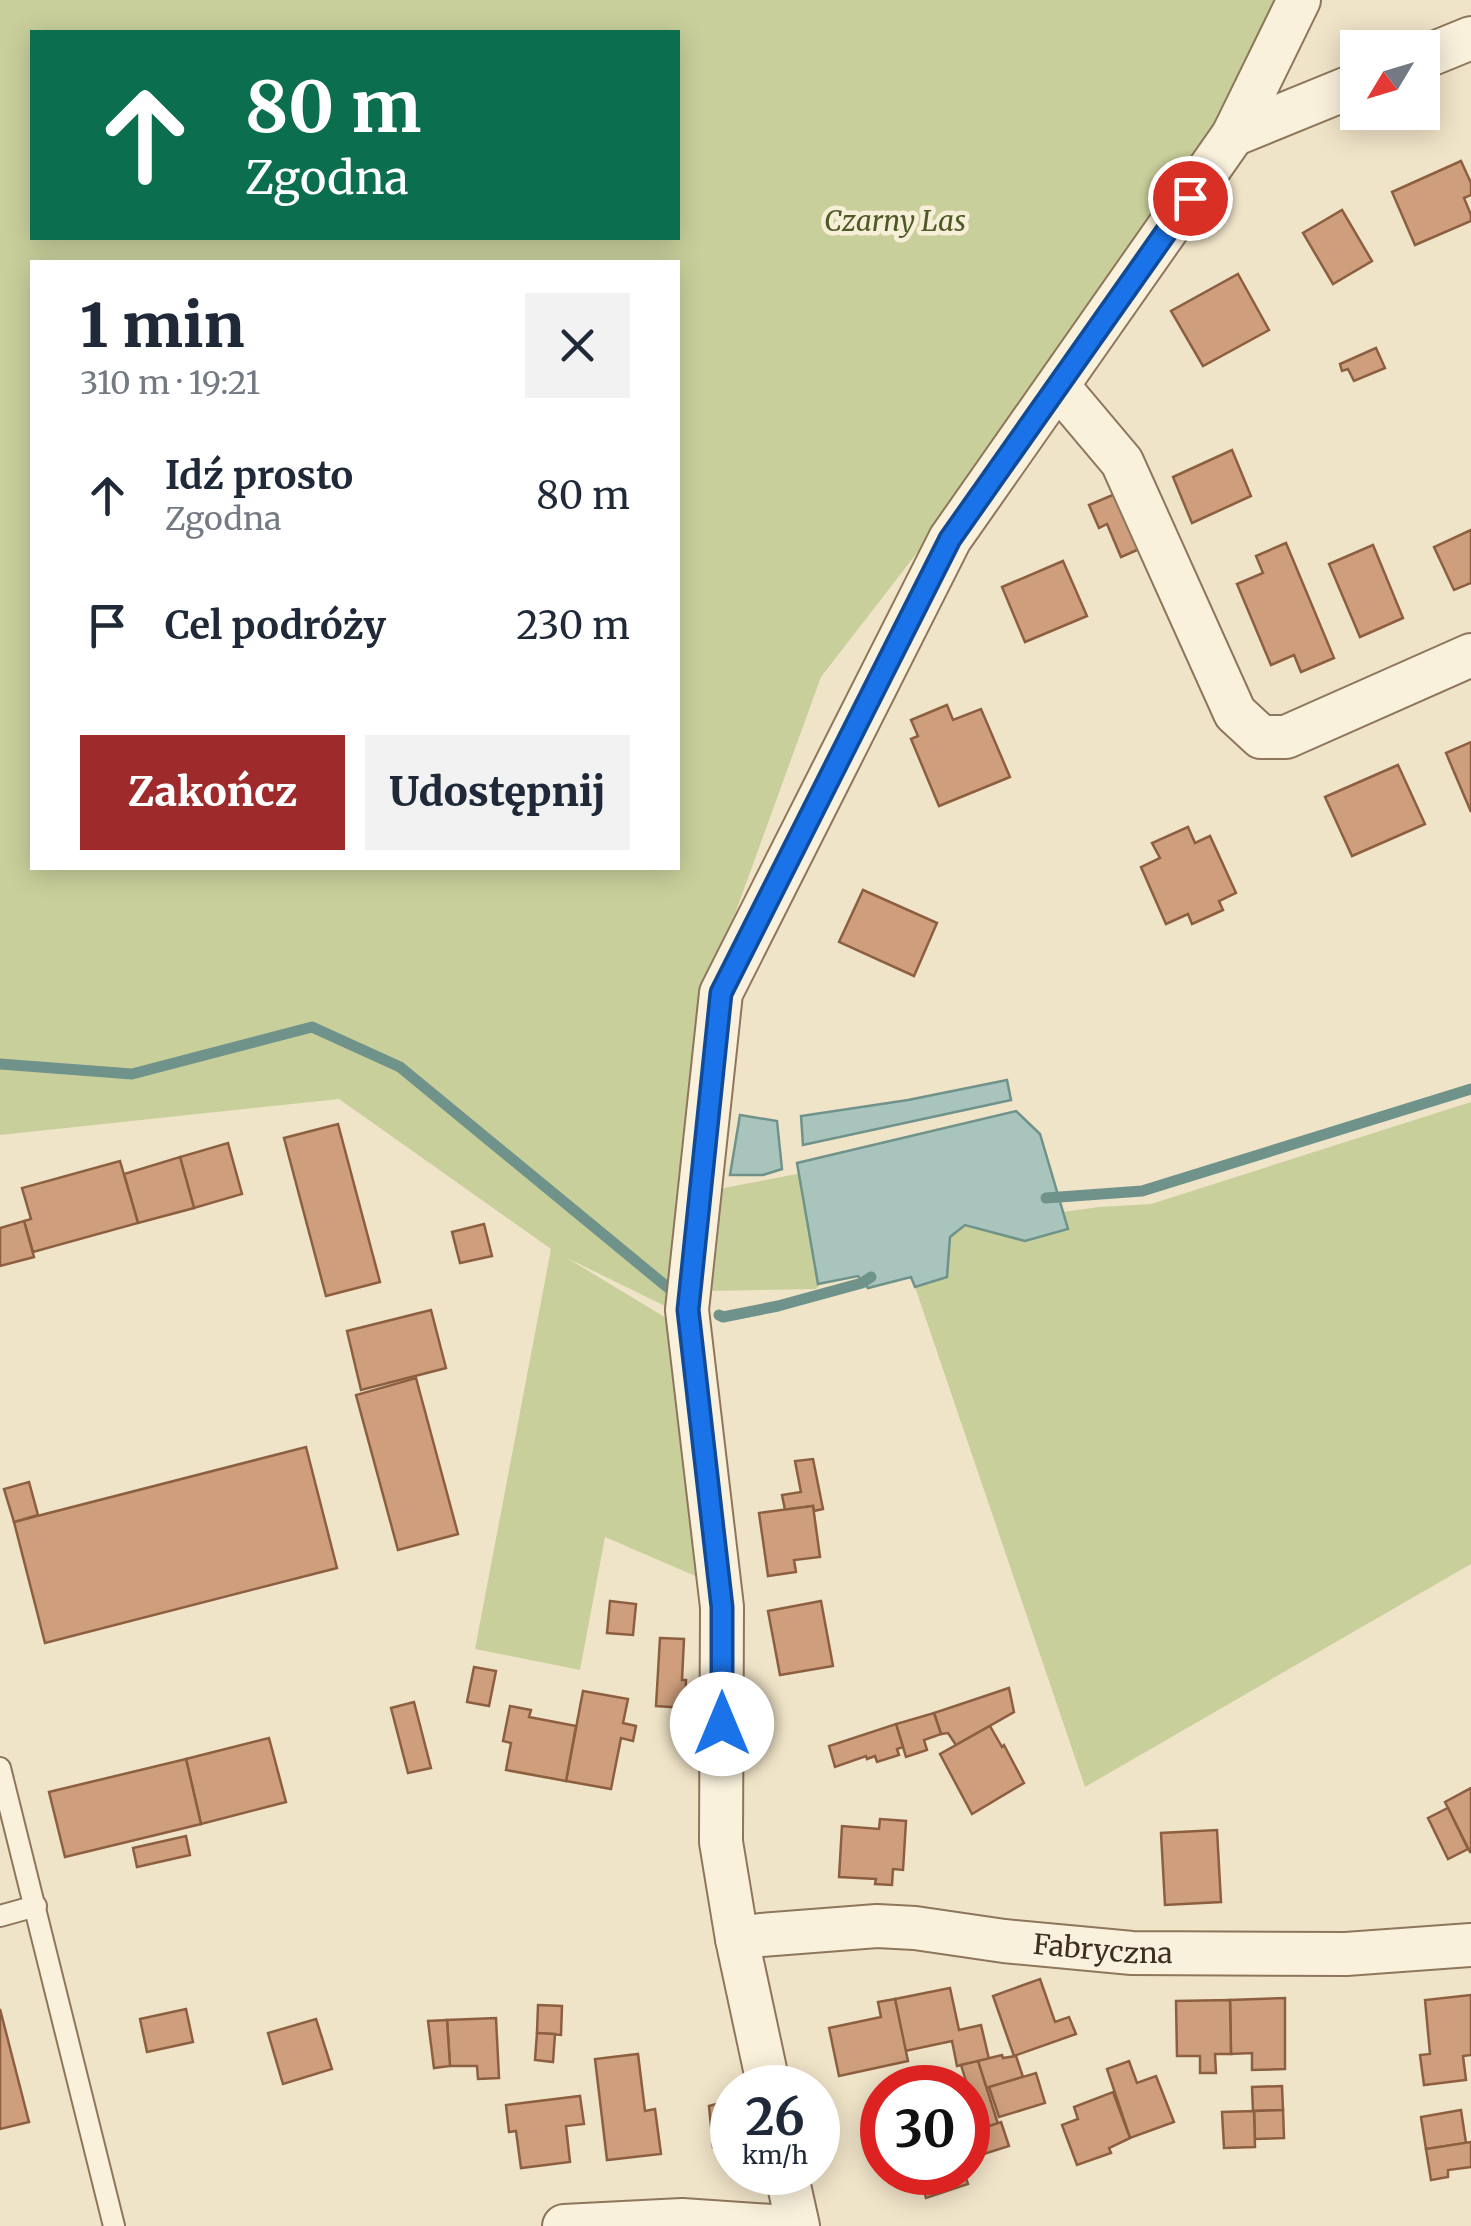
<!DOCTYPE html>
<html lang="pl">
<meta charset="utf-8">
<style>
:root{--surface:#fff;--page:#f2f2f3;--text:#1f2937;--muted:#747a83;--accent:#9e2a2b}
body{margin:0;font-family:Merriweather,serif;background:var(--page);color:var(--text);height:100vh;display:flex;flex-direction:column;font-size:38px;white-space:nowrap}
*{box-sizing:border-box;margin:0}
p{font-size:32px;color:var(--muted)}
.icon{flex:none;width:55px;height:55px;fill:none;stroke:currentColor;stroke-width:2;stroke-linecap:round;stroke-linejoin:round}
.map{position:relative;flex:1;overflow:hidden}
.sheet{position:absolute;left:30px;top:260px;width:650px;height:610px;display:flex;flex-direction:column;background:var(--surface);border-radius:0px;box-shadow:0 5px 25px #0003}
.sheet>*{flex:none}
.banner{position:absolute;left:30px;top:30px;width:650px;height:210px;border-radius:0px;box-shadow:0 5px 25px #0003;background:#0b6e4f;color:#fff;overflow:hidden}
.needle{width:65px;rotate:232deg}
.controls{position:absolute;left:1340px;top:30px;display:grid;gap:20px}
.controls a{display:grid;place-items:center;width:100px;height:100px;border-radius:0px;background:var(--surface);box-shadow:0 5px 25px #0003;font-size:50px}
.speed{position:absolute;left:710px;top:2065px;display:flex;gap:20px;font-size:50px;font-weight:700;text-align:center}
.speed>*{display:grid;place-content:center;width:130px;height:130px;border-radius:50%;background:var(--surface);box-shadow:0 5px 25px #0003;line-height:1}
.speed small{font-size:25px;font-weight:400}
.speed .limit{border:15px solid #d22;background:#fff;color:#111}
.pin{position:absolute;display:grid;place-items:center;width:85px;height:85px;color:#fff;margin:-42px;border:5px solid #fff;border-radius:50%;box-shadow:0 2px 10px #0007}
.me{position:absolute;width:110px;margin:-55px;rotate:0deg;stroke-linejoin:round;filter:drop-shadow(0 0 8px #0008)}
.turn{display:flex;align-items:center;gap:35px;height:210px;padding:0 50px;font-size:45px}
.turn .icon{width:130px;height:130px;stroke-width:2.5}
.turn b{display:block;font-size:70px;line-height:85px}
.round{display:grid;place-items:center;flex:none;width:105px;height:105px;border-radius:0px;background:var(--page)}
.head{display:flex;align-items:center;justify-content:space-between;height:170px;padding:0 50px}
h1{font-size:60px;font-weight:800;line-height:75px}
.action{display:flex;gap:20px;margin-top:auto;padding:20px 50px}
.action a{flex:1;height:115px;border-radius:0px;background:var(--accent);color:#fff;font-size:40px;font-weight:800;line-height:115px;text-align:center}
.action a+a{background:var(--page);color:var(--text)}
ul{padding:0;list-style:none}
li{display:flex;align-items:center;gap:30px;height:130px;padding:0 50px}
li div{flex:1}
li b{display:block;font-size:38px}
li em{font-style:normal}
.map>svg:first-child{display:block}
.green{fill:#c9cf9b;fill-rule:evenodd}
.water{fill:#a9c4bc;stroke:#6f938a;stroke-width:2.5}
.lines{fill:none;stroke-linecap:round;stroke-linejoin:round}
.stream{stroke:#6f938a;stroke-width:11}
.building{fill:#cf9f7d;stroke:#8d5f41;stroke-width:2.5}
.service-casing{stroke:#8d765c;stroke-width:24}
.minor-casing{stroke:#8d765c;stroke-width:46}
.service{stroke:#faf1dc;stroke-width:20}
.minor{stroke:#faf1dc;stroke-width:42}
.route-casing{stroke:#114b97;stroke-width:25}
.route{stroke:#1a73e8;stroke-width:18}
.labels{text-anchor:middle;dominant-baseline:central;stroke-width:9;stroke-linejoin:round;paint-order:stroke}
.park-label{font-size:28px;font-style:italic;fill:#4d5a26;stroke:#f7eed8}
.street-label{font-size:28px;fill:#3d2e20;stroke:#f7eed8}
</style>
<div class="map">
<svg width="1471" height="2226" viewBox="0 0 1471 2226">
<rect width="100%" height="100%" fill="#f0e4c8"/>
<g class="green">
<path d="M0,0H1281L1210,140L1050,381L821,677L703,1002L671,1309L567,1258L673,1322L700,1578L605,1537L580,1670L475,1649L551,1249L339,1099L0,1135ZM32,32H678V238H32ZM32,262H678V868H32Z"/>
<polygon points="1471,1102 1471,1564 1085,1787 915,1287 946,1277 950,1237 965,1225 1025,1241 1067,1230 1063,1212 1099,1207 1151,1204"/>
<polygon points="807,1172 829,1273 816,1289 707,1291 714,1190"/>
</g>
<g class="water">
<polygon points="1007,1080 1011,1100 803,1145 801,1116 908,1100"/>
<polygon points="1016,1111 1040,1134 1068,1229 1025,1241 965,1225 950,1237 947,1277 915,1287 911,1277 868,1288 858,1276 818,1284 797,1163"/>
<polygon points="740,1115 777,1121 782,1169 763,1175 730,1175"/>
</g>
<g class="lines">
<g class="stream">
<polyline points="0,1064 132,1074 312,1027 400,1067 672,1291"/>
<polyline points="1046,1198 1142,1191 1471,1089"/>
<polyline points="719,1315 723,1317 778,1306 862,1283 871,1277"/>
</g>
</g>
<g class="building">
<polygon points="1461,161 1471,183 1471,195 1464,198 1471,215 1471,221 1415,245 1392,192"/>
<polygon points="1342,210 1372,261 1333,284 1303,233"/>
<polygon points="1238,274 1269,330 1203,366 1171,311"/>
<polygon points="1376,348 1385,368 1354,381 1348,369 1342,371 1340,364"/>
<polygon points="1232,450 1251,496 1192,523 1173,477"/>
<polygon points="1120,492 1144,547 1121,557 1107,524 1099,528 1089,505"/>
<polygon points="1471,530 1471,583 1454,590 1434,547"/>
<polygon points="1286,543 1334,658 1301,672 1294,655 1271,665 1237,584 1263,573 1256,556"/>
<polygon points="1373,545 1403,618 1360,637 1329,564"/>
<polygon points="1063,561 1087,616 1025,642 1002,587"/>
<polygon points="947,705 953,720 981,709 1010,777 939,806 911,739 918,736 911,720"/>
<polygon points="1471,742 1471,812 1446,753"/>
<polygon points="1398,765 1425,824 1352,856 1325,797"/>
<polygon points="1188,827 1195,843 1210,836 1236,893 1219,901 1223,910 1192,924 1188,914 1166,924 1141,867 1160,858 1152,843"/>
<polygon points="863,890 937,923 914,976 839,942"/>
<polygon points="338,1124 380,1282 326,1296 284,1138"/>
<polygon points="228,1143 242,1194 194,1208 180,1157"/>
<polygon points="180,1157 194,1208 138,1223 124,1174"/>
<polygon points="120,1161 138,1223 33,1252 24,1221 31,1219 22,1188"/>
<polygon points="24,1221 34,1257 0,1266 0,1228"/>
<polygon points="484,1224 492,1256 460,1263 452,1232"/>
<polygon points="431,1310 446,1368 361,1390 347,1331"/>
<polygon points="416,1378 458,1534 398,1550 356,1395"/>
<polygon points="306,1447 337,1568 45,1643 14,1522"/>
<polygon points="813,1459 823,1509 814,1511 813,1506 785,1510 782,1495 801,1492 795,1461"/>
<polygon points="29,1482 38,1515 14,1522 4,1489"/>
<polygon points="813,1506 820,1557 794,1560 796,1572 768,1576 759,1513"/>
<polygon points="610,1601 636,1604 633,1635 607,1633"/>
<polygon points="821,1601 833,1666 780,1675 768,1611"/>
<polygon points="660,1638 684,1639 682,1680 686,1680 685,1708 656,1706"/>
<polygon points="474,1667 496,1671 489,1706 467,1702"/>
<polygon points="1009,1688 1014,1712 956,1745 948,1733 941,1734 934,1713"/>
<polygon points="583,1691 628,1699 623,1723 636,1726 633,1741 621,1738 611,1789 566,1781"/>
<polygon points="414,1702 431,1768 408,1773 391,1708"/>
<polygon points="510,1706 531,1710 529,1717 576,1726 566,1781 506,1770 511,1743 503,1741"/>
<polygon points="934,1713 941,1734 924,1740 927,1750 906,1757 896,1724"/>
<polygon points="896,1724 903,1747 897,1749 899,1755 877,1762 875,1756 867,1759 866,1756 835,1767 829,1746"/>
<polygon points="990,1726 1002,1747 1004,1745 1024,1783 972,1814 940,1754"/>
<polygon points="269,1738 286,1802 201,1824 186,1759"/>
<polygon points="186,1759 201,1824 65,1857 49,1792"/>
<polygon points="1471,1788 1471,1852 1470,1852 1445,1802"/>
<polygon points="1448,1808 1468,1849 1448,1859 1428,1818"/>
<polygon points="880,1819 906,1821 903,1870 893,1869 892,1885 875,1884 876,1879 839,1877 842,1826 879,1829"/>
<polygon points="1217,1830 1221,1902 1165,1905 1161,1833"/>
<polygon points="186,1836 190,1855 137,1867 133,1848"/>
<polygon points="1040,1979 1055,2022 1069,2017 1076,2034 1014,2056 993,1996"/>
<polygon points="950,1988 959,2030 981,2025 989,2059 957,2066 952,2041 905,2051 895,1999"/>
<polygon points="1471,1995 1471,2055 1463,2056 1466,2080 1424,2085 1420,2055 1430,2054 1425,2000"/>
<polygon points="1285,1998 1285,2069 1252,2070 1252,2053 1231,2054 1230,2000"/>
<polygon points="895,1999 908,2061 839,2076 829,2028 881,2017 878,2002"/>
<polygon points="1230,2000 1231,2054 1215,2054 1216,2073 1200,2073 1200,2056 1177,2056 1176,2001"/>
<polygon points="538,2005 562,2006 561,2035 537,2033"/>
<polygon points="0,2009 29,2122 0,2129"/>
<polygon points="186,2009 193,2042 147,2052 140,2019"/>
<polygon points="496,2018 499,2078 478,2079 477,2066 450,2066 447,2020"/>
<polygon points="316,2019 332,2069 283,2084 268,2033"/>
<polygon points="447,2020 450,2066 434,2068 428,2021"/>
<polygon points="537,2033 555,2034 553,2062 535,2060"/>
<polygon points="638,2054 645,2111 655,2109 661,2154 607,2160 595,2059"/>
<polygon points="1002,2055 1003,2058 1016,2056 1023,2077 986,2088 978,2061"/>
<polygon points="978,2061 998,2124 983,2128 976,2106 974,2107 961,2065"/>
<polygon points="1129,2061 1137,2083 1156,2076 1174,2122 1130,2138 1107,2069"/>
<polygon points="1036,2073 1045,2103 999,2117 989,2087"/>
<polygon points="1282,2086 1283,2110 1253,2111 1252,2087"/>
<polygon points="1113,2092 1130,2138 1109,2148 1111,2153 1077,2165 1062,2125 1078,2119 1074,2107"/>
<polygon points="580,2096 584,2124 566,2126 570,2162 521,2168 516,2131 509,2132 506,2105"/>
<polygon points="720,2103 732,2103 732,2145 713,2147 709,2106"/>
<polygon points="1283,2110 1284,2138 1255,2139 1254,2111"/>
<polygon points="1461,2110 1466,2143 1426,2149 1421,2117"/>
<polygon points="1254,2111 1255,2147 1224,2148 1222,2112"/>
<polygon points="1001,2122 1009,2146 968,2159 968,2133"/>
<polygon points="1471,2142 1471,2167 1448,2170 1448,2177 1431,2180 1426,2149"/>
<polygon points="918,2172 964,2172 968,2184 926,2198"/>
</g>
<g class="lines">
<g class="service-casing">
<g id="service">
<polyline points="0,1768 114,2226"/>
<polyline points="0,1916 36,1906"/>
</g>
</g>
<g class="minor-casing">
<g id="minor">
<polyline points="1422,58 1471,38"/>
<polyline points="1233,135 1358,84"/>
<polyline points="1058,386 1122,462 1235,713 1261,737 1286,737 1471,655"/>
<path id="s1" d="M737,1939L761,1935L877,1926L915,1928L1004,1941L1132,1953L1346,1954L1471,1945"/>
<polyline points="769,2088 737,1939 721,1842 722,1607 687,1310 721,993 950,539 1233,135 1299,0"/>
<polyline points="786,2172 798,2226"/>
<polyline points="564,2226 682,2220 772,2226"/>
</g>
</g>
<use href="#service" class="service"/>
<use href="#minor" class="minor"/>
</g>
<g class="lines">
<g class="route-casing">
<polyline id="route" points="722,1724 722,1607 688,1310 721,993 950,539 1190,198"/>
</g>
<use href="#route" class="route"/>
</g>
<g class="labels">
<g class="park-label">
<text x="895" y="221">Czarny Las</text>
</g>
<g class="street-label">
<text stroke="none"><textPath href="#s1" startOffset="368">Fabryczna</textPath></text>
</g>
</g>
</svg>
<div class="controls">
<a><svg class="needle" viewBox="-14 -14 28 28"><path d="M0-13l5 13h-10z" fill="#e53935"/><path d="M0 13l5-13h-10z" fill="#747a83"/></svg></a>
</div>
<div class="speed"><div>26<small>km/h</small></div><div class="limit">30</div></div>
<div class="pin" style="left:1190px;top:198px;background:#d93025"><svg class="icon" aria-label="arrive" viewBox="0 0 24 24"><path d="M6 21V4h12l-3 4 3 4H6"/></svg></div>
<svg class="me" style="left:722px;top:1724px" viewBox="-20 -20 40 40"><circle r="19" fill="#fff"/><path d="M0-13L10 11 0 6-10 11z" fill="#1a73e8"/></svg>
<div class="banner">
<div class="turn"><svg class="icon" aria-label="ahead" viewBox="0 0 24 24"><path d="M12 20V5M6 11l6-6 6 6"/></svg><div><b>80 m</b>Zgodna</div></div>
</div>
<section class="sheet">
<div class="head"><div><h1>1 min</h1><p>310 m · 19:21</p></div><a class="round"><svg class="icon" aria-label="close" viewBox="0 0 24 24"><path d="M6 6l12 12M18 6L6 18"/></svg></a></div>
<ul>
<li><svg class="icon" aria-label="ahead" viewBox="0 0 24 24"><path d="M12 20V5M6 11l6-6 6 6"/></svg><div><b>Idź prosto</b><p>Zgodna</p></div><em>80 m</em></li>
<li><svg class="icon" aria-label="arrive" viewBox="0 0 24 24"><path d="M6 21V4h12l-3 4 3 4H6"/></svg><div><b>Cel podróży</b></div><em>230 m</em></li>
</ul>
<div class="action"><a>Zakończ</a><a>Udostępnij</a></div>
</section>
</div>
